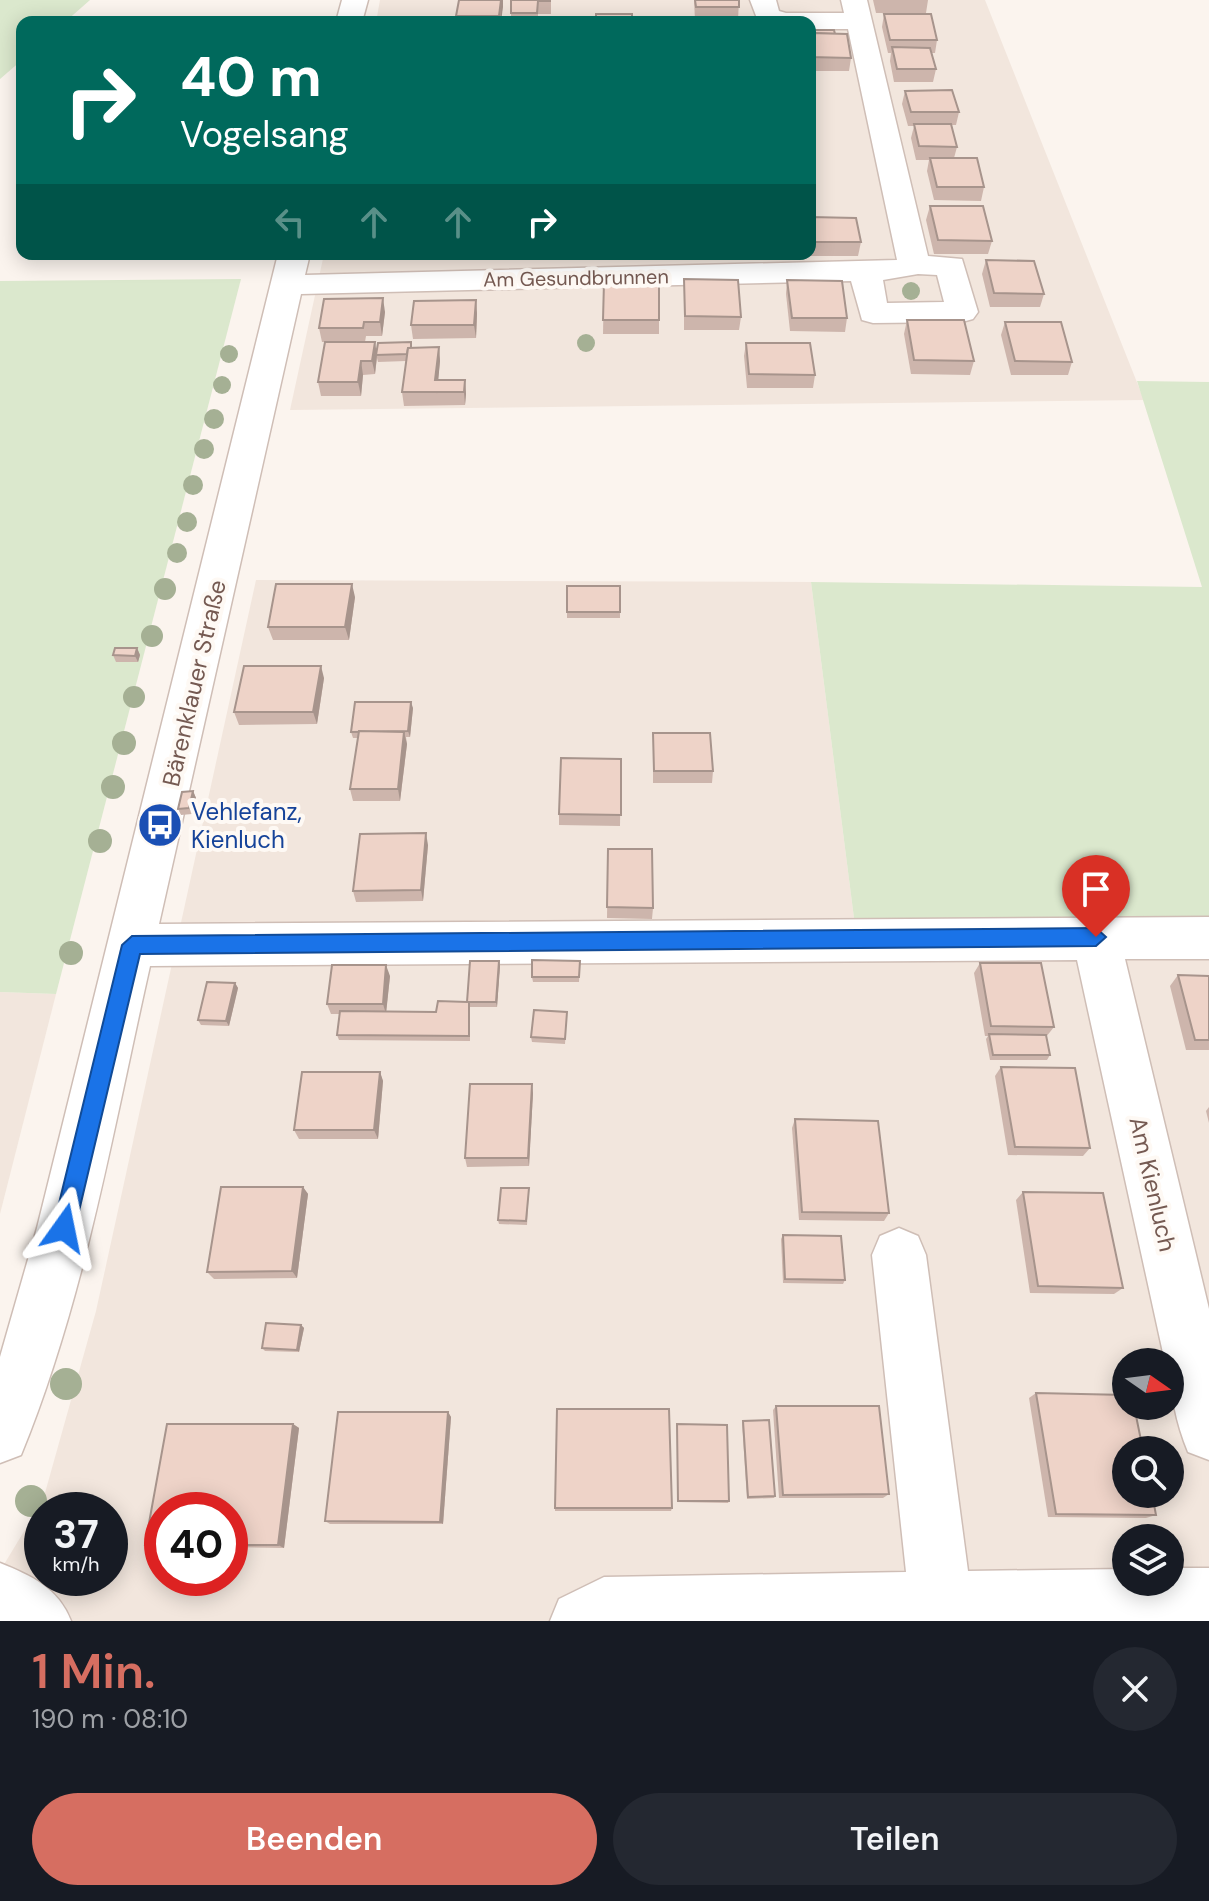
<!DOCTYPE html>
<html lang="de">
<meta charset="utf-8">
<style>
:root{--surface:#171b24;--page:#242831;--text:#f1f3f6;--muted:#9ea1a6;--accent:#d66e61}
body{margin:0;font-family:"DM Sans",sans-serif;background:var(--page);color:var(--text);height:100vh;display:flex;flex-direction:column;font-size:30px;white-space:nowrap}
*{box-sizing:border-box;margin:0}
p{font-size:26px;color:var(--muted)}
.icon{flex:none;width:44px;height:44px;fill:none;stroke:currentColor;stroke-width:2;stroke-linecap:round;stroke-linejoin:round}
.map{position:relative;height:1621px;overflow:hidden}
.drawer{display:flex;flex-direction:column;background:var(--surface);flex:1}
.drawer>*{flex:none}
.top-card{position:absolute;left:16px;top:16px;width:800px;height:244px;border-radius:16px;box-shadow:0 4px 20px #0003;background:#00695c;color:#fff;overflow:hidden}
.needle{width:52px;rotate:104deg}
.controls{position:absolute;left:1112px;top:1348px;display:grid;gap:16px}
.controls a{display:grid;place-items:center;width:72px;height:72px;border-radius:50%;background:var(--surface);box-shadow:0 4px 20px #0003;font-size:40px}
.speed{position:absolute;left:24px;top:1492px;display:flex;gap:16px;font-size:40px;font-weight:700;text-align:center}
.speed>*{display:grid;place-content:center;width:104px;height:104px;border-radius:50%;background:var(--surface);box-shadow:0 4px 20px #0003;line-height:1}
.speed small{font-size:20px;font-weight:400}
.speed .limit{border:12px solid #d22;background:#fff;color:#111}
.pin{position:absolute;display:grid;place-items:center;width:68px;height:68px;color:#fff;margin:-82px -34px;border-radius:50% 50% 50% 0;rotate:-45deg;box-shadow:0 0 8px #0007}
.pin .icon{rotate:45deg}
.me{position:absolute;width:88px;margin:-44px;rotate:12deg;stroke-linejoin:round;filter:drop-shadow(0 0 6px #0008)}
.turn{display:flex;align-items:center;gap:28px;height:168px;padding:0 32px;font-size:36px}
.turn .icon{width:104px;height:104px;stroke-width:2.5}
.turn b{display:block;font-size:56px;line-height:68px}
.lanes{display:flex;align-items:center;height:76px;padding:0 32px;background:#0003;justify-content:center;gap:40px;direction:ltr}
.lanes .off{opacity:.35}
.round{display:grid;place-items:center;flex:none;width:84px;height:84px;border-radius:42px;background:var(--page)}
.head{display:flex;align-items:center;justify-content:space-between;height:136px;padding:0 32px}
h1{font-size:48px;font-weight:600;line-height:60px;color:var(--accent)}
.button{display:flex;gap:16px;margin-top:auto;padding:16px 32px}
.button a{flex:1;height:92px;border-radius:48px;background:var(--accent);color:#fff;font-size:32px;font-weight:600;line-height:92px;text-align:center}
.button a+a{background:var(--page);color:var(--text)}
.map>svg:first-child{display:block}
.residential{fill:#f2e6dd;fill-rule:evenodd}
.green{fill:#dbe8cd}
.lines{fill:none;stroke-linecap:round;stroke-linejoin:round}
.minor-casing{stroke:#cfbeb6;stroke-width:3}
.minor{fill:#fff;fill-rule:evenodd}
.tree{fill:#a5b094}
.wall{fill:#cdb5ac}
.shaded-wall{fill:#a7948c}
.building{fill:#eed3c8;stroke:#a7948c;stroke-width:2}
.route{fill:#1a73e8;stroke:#114b97;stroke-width:2}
.labels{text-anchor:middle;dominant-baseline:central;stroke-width:8;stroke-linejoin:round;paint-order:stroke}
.far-street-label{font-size:20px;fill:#755a52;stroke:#fef9f4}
.street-label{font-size:24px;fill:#755a52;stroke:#fef9f4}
.transit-label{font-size:24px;fill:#164399;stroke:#fef9f4;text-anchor:start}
</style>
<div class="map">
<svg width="1209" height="1621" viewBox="0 0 1209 1621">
<rect width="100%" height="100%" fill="#fbf4ee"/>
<g class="residential">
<polygon points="380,0 985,0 1144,400 290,410 324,254 810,254 810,22 376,22"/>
<path d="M256,580L811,582L855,926L1209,956V1621H0V1571L43,1500L96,1311ZM1126,1362H1170V1406H1126ZM1126,1450H1170V1494H1126ZM42,1510H110V1578H42ZM162,1510H230V1578H162ZM1126,1538H1170V1582H1126Z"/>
<polygon points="0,992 56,994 0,1214"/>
</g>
<g class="green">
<polygon points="0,0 90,0 65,22 22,22 22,60 0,79"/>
<polygon points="241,279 56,994 0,992 0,281"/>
<polygon points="1137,381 1209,382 1209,956 855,926 811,582 1202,587"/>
</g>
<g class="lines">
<g class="minor-casing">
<g id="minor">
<polygon points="342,0 368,0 362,22 336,22"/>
<path d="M750,0H776L779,11L786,13H844L841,0H867L928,256L962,259L978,312L973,319L962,322L873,323L862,320L851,281L301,294L159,924L1209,917V959H1125L1209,1309V1460L1188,1452C1176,1423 1170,1393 1170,1362H1165L1077,960L150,966C113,1129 85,1299 21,1455L0,1463V1357L37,1228L278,254H310L305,275L897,260L848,29H810V22L758,21ZM918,274L937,275L944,302L887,303L883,280Z"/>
<polygon points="899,1228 918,1236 926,1255 968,1571 1126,1569 1126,1582 1170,1582 1170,1568 1209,1568 1209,1621 550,1621 559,1599 604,1577 906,1572 872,1255 880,1236"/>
<path d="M0,1563C32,1576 58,1588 71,1621H0Z"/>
</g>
</g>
<use href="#minor" class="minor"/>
</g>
<g class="tree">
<circle cx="911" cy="291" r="9"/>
<circle cx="586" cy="343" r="9"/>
<circle cx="229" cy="354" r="9"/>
<circle cx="222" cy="385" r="9"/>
<circle cx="214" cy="419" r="10"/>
<circle cx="204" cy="449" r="10"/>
<circle cx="193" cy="485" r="10"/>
<circle cx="187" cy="522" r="10"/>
<circle cx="177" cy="553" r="10"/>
<circle cx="165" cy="589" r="11"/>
<circle cx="152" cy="636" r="11"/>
<circle cx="134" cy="697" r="11"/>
<circle cx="124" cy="743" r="12"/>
<circle cx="113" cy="787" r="12"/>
<circle cx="100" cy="841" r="12"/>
<circle cx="71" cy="953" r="12"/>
<circle cx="66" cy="1384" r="16"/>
<circle cx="31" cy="1501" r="16"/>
</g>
<g class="wall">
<polygon points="459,0 503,0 501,22 457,22 456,16"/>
<polygon points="511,0 551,0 551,14 538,14 538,22 511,22"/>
<polygon points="694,0 739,0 738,20 695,20"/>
<polygon points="873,0 928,0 926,13 876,13"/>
<polygon points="884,14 937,40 935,53 931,53 936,69 933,82 894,82 890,61 891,53 888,53 882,27"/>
<polygon points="810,30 835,34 851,58 849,71 810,71"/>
<polygon points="905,91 959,112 956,125 951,125 957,147 954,158 984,187 981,201 934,200 927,171 929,160 916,160 911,138 914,126 908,126 902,104"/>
<polygon points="930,206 992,241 988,254 934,254 926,220"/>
<polygon points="810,217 861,242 858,256 810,256"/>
<polygon points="349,254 406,254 406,257 350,257"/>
<polygon points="708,254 757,254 756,257 708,257"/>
<polygon points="986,260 1044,294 1040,307 990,307 982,274"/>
<polygon points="684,279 741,317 739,330 684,330"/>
<polygon points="787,280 847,318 845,332 790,331 786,294"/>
<polygon points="604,282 659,320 659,334 603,334"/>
<polygon points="476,300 477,314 476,338 413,339 411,325"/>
<polygon points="385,312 382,336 366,336 365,342 322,342 319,328"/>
<polygon points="907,320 974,361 970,375 911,374 904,334"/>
<polygon points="1005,322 1072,362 1068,375 1011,375 1001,335"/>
<polygon points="746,343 815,375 813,388 747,388 744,356"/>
<polygon points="439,347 440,361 438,380 465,380 466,394 465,405 404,406 402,392 406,361 378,362 377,358 375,374 363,375 361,396 321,396 318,382 377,352 412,348"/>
<rect x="567" y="586" width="53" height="32"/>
<polygon points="355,597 349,640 273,640 268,627"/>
<polygon points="137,648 140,655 138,662 116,662 113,655"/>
<polygon points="324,678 317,724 239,725 234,712"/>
<polygon points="413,708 410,737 406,737 407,744 400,801 353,801 350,789 358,738 353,738 351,732"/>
<polygon points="653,733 713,771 712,783 653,783"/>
<polygon points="621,759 620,826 559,825 559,814"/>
<polygon points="193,791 196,798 192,814 181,815 178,809"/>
<polygon points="428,845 423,901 356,902 353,891"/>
<polygon points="608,849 653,908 652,919 607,918"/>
<polygon points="499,961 500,966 497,1007 470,1007 470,1041 339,1040 337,1035 340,1014 331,1014 327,1004 390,976 386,1012 436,1012 467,1002"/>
<polygon points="580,961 579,982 533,982 532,977"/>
<polygon points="980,963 1054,1027 1046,1037 1050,1055 1047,1060 990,1060 986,1039 988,1036 985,1036 974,973"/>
<polygon points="1178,975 1209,976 1209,1050 1186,1050 1170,986"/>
<polygon points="235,983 238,988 229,1026 201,1025 198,1020"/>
<polygon points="567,1012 565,1044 532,1042 531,1037"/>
<polygon points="1001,1067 1090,1148 1083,1156 1008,1155 995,1076"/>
<polygon points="380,1072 383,1081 378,1139 299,1139 294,1130"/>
<polygon points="533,1093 529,1166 467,1167 465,1158"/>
<polygon points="1209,1107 1209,1123 1206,1111"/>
<polygon points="795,1119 889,1213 884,1221 799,1220 792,1128"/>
<polygon points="303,1187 308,1194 297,1278 214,1279 207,1272"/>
<polygon points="529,1188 527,1225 499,1224 498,1220"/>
<polygon points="1023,1192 1123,1288 1114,1294 1030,1293 1016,1200"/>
<polygon points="783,1235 845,1280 843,1284 783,1283 781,1239"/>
<polygon points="301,1325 304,1328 299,1352 265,1351 262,1348"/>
<polygon points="1036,1393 1156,1515 1146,1518 1048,1517 1029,1398"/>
<polygon points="776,1406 889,1494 883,1498 779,1498 773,1410"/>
<polygon points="448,1412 451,1417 443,1524 330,1524 325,1521"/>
<polygon points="743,1421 775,1496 774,1498 747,1499 742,1423"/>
<polygon points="167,1424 293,1424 299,1428 284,1548 230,1547 230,1510 162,1510 162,1547 154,1547 145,1545"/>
<polygon points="677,1424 729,1501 728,1503 677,1502"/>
<polygon points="555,1508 672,1508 671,1511 555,1511"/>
</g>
<g class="shaded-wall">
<polygon points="501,0 503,0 503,7 501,22 500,22"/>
<polygon points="383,298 385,312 382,336 380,322"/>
<polygon points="476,300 477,314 476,338 474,325"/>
<polygon points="375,342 377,355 375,374 372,361"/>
<polygon points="439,347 440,361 437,394 435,380"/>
<polygon points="361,361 363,375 361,396 358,382"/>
<polygon points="465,380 466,394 465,405 464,392"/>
<polygon points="352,584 355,597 349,640 345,627"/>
<polygon points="137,648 140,655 138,662 135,656"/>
<polygon points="321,666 324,678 317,724 313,712"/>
<polygon points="411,702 413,708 410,737 408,731"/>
<polygon points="404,732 407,744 400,801 398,789"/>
<polygon points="193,791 196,798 192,814 189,808"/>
<polygon points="426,833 428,845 423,901 421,890"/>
<polygon points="499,961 500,966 497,1007 496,1002"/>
<polygon points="386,965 390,976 386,1014 383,1004"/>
<polygon points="235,983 238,988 229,1026 226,1021"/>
<polygon points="380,1072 383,1081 378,1139 374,1130"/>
<polygon points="532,1084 533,1093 529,1166 528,1158"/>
<polygon points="303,1187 308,1194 297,1278 292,1271"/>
<polygon points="301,1325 304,1328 299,1352 297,1350"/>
<polygon points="448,1412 451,1417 443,1524 440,1522"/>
<polygon points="293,1424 299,1428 284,1548 278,1545"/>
</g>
<g class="building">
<polygon points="459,0 501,0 499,16 456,16"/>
<polygon points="511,0 550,0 550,1 538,1 537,13 511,13"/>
<polygon points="695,0 739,0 739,7 696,7"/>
<rect x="596" y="14" width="36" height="8"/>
<polygon points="884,14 931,14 937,40 890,40"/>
<polygon points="810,30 834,30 835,34 810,33"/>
<polygon points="810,33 847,34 851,58 810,57"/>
<polygon points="892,47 930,48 936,69 897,69"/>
<polygon points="952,90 959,112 911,112 905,91"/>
<polygon points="914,124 951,124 957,147 919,146"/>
<polygon points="930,158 977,158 984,187 937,187"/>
<polygon points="930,206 983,206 992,241 938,240"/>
<polygon points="810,217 856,218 861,242 812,242"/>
<polygon points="986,260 1034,261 1044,294 994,293"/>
<polygon points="684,279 738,280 741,317 685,316"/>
<polygon points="787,280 842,281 847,318 792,318"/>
<polygon points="604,282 659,283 659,320 603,320"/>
<polygon points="383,298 380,322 364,322 363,328 319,328 324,299"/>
<polygon points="476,300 474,325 411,325 414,301"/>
<polygon points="907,320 964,320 974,361 914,360"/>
<polygon points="1005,322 1061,322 1072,362 1015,361"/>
<polygon points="325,342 375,342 372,361 361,361 358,382 318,382"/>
<polygon points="411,342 411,348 408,348 407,354 376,355 378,343"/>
<polygon points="746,343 810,343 815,375 749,374"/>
<polygon points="439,347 435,380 465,380 464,392 402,392 408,348"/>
<polygon points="276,584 352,584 345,627 268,627"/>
<rect x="567" y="586" width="53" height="26"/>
<polygon points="115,648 137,648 135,656 113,655"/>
<polygon points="244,666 321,666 313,712 234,712"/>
<polygon points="355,702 411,702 408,731 351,732"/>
<polygon points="359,731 404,732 398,789 350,789"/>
<polygon points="653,733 710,733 713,771 654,771"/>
<polygon points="561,758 621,759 621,815 559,814"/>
<polygon points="193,791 189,808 178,809 182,792"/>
<polygon points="426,833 421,890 353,891 360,834"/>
<polygon points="608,849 652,849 653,908 607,907"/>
<polygon points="532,960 580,961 579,977 532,977"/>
<polygon points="470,961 499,961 496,1002 469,1002 469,1036 337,1035 340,1011 436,1012 438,1001 467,1002"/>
<polygon points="980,963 1041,963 1054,1027 991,1026"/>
<polygon points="332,965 386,965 383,1004 327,1004"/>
<polygon points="1178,975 1209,976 1209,1040 1195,1040"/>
<polygon points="207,982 235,983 226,1021 198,1020"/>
<polygon points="534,1010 567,1012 565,1039 531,1037"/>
<polygon points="989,1034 1046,1035 1050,1055 993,1055"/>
<polygon points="1001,1067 1075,1068 1090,1148 1015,1147"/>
<polygon points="302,1072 380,1072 374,1130 294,1130"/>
<polygon points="470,1084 532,1084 528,1158 465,1158"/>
<polygon points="795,1119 878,1121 889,1213 802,1212"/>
<polygon points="221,1187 303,1187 292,1271 207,1272"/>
<polygon points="501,1188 529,1188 526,1221 498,1220"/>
<polygon points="1023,1192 1103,1193 1123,1288 1038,1286"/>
<polygon points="783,1235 841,1236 845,1280 785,1279"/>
<polygon points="266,1323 301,1325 297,1350 262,1348"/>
<polygon points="1036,1393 1126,1395 1126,1406 1134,1406 1143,1450 1126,1450 1126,1494 1152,1494 1156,1515 1056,1514"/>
<polygon points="776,1406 879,1406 889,1494 783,1495"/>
<polygon points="557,1409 669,1409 672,1508 555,1508"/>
<polygon points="338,1412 448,1412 440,1522 325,1521"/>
<polygon points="769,1420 775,1496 748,1497 743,1421"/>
<polygon points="167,1424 293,1424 278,1545 230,1545 230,1510 162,1510 162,1545 145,1545"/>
<polygon points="677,1424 727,1425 729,1501 678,1501"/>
</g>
<polygon class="route" points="1096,928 1106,937 1096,946 140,954 75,1228 72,1236 64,1239 56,1236 53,1228 122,945 132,936"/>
<defs>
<g id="bus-disc" transform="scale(2.3)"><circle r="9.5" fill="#1a4fb4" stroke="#fef9f4"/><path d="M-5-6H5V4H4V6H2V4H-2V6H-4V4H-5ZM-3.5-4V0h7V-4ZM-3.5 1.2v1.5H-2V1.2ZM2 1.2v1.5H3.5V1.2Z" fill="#fff"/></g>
</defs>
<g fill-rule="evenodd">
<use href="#bus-disc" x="160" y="825"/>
</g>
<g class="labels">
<g class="far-street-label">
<text transform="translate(576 278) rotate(-1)">Am Gesundbrunnen</text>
</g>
<g class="street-label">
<text transform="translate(194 683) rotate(-77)">Bärenklauer Straße</text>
<text transform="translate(1153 1184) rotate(77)">Am Kienluch</text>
</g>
<g class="transit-label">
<text x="191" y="811">Vehlefanz,<tspan x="191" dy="28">Kienluch</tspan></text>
</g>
</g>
</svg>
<div class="controls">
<a><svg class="needle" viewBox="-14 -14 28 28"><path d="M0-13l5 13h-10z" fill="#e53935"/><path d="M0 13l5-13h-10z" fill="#9ea1a6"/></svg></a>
<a><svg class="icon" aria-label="search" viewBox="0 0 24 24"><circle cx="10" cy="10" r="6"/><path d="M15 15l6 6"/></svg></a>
<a><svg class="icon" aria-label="layers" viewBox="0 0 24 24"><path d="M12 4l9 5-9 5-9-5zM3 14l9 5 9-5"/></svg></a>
</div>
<div class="speed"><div>37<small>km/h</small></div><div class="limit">40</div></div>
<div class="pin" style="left:1096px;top:937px;background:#d93025"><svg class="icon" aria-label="arrive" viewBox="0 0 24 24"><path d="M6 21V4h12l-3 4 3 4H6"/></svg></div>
<svg class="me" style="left:64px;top:1228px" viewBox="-20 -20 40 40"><path d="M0-17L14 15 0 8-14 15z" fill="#1a73e8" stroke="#fff" stroke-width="4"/></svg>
<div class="top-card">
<div class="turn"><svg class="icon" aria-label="right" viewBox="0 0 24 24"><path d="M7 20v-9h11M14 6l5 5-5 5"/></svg><div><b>40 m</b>Vogelsang</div></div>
<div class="lanes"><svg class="icon off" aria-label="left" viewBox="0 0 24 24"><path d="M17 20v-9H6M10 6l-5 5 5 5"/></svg><svg class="icon off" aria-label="ahead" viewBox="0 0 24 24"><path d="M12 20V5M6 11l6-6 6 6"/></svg><svg class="icon off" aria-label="ahead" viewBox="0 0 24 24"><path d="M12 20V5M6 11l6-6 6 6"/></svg><svg class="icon" aria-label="right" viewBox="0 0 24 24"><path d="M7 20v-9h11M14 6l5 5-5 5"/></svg></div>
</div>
</div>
<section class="drawer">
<div class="head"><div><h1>1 Min.</h1><p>190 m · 08:10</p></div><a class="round"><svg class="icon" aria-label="close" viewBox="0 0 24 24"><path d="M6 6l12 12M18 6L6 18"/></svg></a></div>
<div class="button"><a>Beenden</a><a>Teilen</a></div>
</section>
